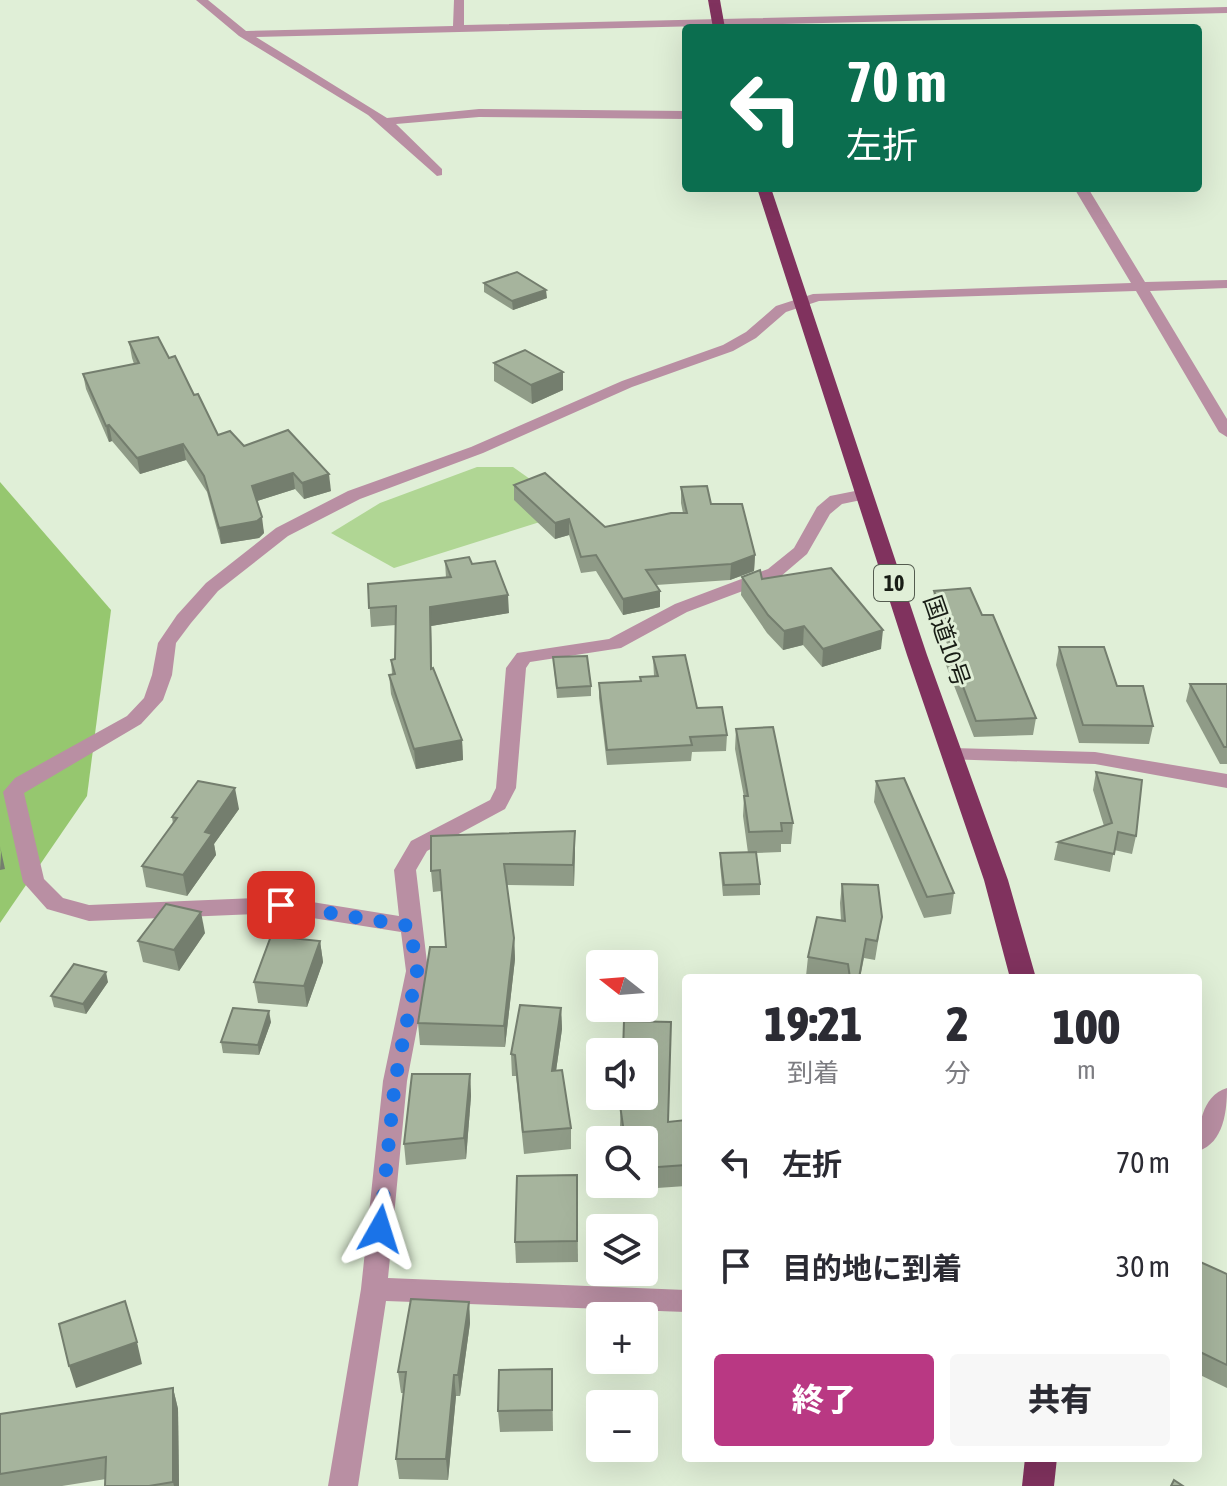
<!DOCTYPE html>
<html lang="ja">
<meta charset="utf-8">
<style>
:root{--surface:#fff;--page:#f7f7f7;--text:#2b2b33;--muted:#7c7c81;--accent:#b93883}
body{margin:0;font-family:"Asap Condensed","Noto Sans JP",sans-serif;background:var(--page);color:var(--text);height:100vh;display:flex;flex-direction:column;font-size:30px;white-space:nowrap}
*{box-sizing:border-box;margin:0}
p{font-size:26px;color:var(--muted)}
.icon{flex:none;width:44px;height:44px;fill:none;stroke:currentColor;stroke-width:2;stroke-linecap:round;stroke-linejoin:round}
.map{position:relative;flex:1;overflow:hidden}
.drawer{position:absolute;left:682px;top:974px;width:520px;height:488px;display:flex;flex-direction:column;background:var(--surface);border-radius:8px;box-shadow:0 8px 32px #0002}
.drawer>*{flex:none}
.hud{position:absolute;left:682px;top:24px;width:520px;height:168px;border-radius:8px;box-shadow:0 8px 32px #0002;background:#0b6e4f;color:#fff;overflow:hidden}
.needle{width:52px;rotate:287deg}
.tools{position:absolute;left:586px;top:950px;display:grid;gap:16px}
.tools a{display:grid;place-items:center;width:72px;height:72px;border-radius:8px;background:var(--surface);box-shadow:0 8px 32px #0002;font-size:40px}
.pin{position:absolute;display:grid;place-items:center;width:68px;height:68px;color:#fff;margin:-34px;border-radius:16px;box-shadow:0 4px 12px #0006}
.me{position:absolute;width:88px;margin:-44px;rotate:6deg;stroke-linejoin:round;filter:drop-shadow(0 0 6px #0008)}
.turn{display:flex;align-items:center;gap:28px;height:168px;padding:0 32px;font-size:36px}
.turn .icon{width:104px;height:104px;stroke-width:2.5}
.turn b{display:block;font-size:56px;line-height:68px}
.eta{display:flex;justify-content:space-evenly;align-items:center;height:136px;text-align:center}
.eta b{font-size:48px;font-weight:800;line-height:56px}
.action{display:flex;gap:16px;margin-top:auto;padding:16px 32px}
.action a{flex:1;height:92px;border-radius:8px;background:var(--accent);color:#fff;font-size:32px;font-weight:800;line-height:92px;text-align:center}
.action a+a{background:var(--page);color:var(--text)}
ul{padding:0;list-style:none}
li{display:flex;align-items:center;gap:24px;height:104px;padding:0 32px}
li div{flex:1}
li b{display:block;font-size:30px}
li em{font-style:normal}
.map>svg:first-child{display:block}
.green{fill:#b0d694}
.forest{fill:#96c76f}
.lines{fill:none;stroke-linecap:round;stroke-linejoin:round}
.minor{fill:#b98fa3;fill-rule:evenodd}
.trunk{fill:#80325e;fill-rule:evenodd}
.wall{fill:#8f9b87}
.shaded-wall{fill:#747e6e}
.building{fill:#a6b49d;stroke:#747e6e;stroke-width:2}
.route{stroke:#1a73e8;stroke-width:14;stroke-dasharray:0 25.2}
.labels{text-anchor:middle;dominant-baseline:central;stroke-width:6;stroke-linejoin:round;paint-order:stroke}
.shield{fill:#e0efd7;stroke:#545c4f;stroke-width:2}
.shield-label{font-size:22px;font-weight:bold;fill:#181d15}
.street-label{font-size:24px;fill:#181d15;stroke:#e0efd7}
</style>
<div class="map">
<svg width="1227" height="1486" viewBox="0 0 1227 1486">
<rect width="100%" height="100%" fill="#e0efd7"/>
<polygon class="green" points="477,467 513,467 575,511 394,568 331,533 380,503"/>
<polygon class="forest" points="0,482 111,610 87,796 0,923"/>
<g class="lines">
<g class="minor">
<polygon points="196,0 208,0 246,31 453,26 454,0 464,0 464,25 1227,7 1227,13 256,37 387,118 479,109 686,111 686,119 479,117 396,124 442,169 442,175 437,176 368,115 239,36"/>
<polygon points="1074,188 1088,188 1145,282 1227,280 1227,288 1150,291 1227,419 1227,437 1219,432 1136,291 819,301 786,312 756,338 733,351 632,387 483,453 360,499 288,536 218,591 191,623 176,643 172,675 163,700 141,724 24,793 44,879 63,898 89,905 281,897 399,916 394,870 411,841 490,800 496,788 506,668 517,653 609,639 675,604 768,569 794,548 817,507 830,496 865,489 873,494 871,498 842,504 830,514 807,554 780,577 687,612 621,648 530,662 526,668 516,788 505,809 427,851 416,870 428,971 407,1081 388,1278 686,1290 686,1312 386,1301 358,1486 328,1486 361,1289 383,1081 406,971 401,932 281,913 89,921 47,909 23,882 3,792 15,778 127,716 144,698 152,675 158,643 177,615 206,583 276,528 348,491 471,447 622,381 723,345 746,332 776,306 813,294 1131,283"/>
<polygon points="952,748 1095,752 1227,774 1227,788 1095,764 945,759 942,754"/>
<path d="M1227,1088C1227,1110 1224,1143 1198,1151C1198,1128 1201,1096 1227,1088Z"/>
</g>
<g class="trunk">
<polygon points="708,0 720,0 725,28 713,28"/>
<polygon points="757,188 771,188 927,655 1008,880 1036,978 1010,978 984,880 907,655"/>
<polygon points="1025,1458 1057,1458 1054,1486 1022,1486"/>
</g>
</g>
<g class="wall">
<polygon points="484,283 547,298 513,310 484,292"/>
<polygon points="129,342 169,358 194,395 218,435 244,446 331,491 304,499 295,489 257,501 264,533 259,538 221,544 207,492 186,460 140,474 112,441 109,442 86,389 83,374 134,364 132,358"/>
<polygon points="494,363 563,390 532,404 494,381"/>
<polygon points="514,485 605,527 683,513 681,503 681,487 711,504 755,555 754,571 730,580 656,585 660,591 660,607 623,615 596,571 581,573 569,535 555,539 514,500"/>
<polygon points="445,561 472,564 509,613 431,626 432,668 462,740 463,760 416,769 391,694 389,675 392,674 391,660 395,659 396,625 371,627 368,584 446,578"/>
<polygon points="742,577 762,579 881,649 822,667 803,645 783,650 767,633 741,595"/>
<polygon points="934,591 982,615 1036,718 1033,735 974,737 946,665 949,649 932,606"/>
<polygon points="1059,647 1117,686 1153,726 1149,744 1079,743 1056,665"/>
<polygon points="553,657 591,686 591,696 557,698"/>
<polygon points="653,657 697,708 727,735 726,751 692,752 691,761 607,765 599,698 599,683 640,681 640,677 654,676"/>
<polygon points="1190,684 1227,684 1227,764 1220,764 1186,701"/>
<polygon points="736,729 793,823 791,844 781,844 781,852 756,853 760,884 760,895 723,896 720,864 720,853 748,853 743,816 744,797 735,749"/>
<polygon points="1096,772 1136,836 1132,854 1114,850 1110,872 1054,860 1058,842 1104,826 1093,790"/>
<polygon points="876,781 954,893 951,914 924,918 874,802"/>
<polygon points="239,809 214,844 216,855 187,896 146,887 142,866 173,824 172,817"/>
<polygon points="575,831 574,886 507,885 514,938 515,959 505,1047 420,1045 418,1023 446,947 441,891 433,892 431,871"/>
<polygon points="842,884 879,936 875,960 864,958 860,978 819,978 806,976 808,957 841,921 840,903"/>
<polygon points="205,933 179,971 143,962 138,941"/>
<polygon points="320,941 323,962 307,1007 258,1003 254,982"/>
<polygon points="108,982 86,1014 54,1007 51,996"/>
<polygon points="561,1008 562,1029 556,1071 571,1128 571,1149 524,1154 516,1076 512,1076 511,1054"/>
<polygon points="271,1022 259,1055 223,1053 221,1042"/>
<polygon points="470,1074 471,1096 466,1159 406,1165 404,1144"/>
<polygon points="621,1096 668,1122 686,1120 686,1186 628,1190 628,1184 644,1184 644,1140 622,1140 620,1126"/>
<polygon points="577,1175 578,1262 516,1263 515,1242"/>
<polygon points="1198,1261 1227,1274 1227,1388 1198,1374"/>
<polygon points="469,1302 470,1323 460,1396 456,1396 448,1480 399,1479 396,1459 404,1393 401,1393 398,1372"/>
<polygon points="552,1369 553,1431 500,1432 498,1411"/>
<polygon points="173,1388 178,1409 179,1486 105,1486 106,1479 62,1486 0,1486 0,1414"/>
</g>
<g class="shaded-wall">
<polygon points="546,290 547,298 513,310 512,301"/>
<polygon points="563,372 563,390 532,404 531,385"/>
<polygon points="109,425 112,441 109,442 106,426"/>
<polygon points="183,444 186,460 140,474 137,458"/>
<polygon points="293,473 295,489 254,502 252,486"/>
<polygon points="329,474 331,491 304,499 302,483"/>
<polygon points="262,517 264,533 259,538 221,544 219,528"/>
<polygon points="569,519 569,535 555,539 555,523"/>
<polygon points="755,555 754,571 730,580 731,564"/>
<polygon points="660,591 660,607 623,615 623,599"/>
<polygon points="508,595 509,613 431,626 432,688 430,607"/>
<polygon points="804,626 803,645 783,650 784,631"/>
<polygon points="883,630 881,649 822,667 823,649"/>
<polygon points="462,740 463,760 416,769 414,749"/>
<polygon points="235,788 239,809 214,844 216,855 187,896 183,875 205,832"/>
<polygon points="575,831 575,852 574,886 573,865"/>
<polygon points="0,846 5,869 0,870 1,852"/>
<polygon points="201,912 205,933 179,971 174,950"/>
<polygon points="514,938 515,959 505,1047 504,1026"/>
<polygon points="320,941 323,962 307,1007 304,986"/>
<polygon points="106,972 108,982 86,1014 83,1004"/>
<polygon points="561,1008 562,1029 553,1092 552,1071"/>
<polygon points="269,1011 271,1022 259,1055 258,1045"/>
<polygon points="470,1074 471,1096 466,1159 464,1138"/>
<polygon points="469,1302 470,1323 460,1396 458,1375"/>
<polygon points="137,1342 142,1364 76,1388 69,1366"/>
<polygon points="454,1375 456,1396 448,1480 446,1459"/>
<polygon points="173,1388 178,1409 179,1486 174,1486 173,1482"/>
</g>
<g class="building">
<polygon points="517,272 546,290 512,301 484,283"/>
<polygon points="158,337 169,358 175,356 194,395 198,394 218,435 230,431 244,446 288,430 329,474 302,483 293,473 252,486 262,517 257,521 219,528 204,476 183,444 137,458 109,425 106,426 83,374 139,363 129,342"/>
<polygon points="525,350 563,372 531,385 494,363"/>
<polygon points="545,473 605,527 671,513 687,513 681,487 707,486 711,504 742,504 755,555 731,564 646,570 660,591 623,599 596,555 581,557 569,519 555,523 514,485"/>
<polygon points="469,557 472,564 495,561 508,595 430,607 431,669 433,668 462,740 414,749 389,675 395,674 391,660 395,659 396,606 369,608 368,584 451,577 445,561"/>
<polygon points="831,568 883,630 823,649 804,626 784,631 768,615 742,577 760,570 762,579"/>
<polygon points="970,588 982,615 993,615 1036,718 976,721 949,649 958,649 934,591"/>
<polygon points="1059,647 1104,647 1117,686 1143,686 1153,726 1083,725"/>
<polygon points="685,655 697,708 722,707 727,735 690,737 692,745 607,750 599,683 641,681 640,677 658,676 653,657"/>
<polygon points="587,656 591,686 557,688 553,657"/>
<polygon points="1190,684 1227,684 1227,747 1224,747"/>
<polygon points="773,727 793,823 781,823 782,831 749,832 744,796 748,796 736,729"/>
<polygon points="1096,772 1142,780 1136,836 1118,832 1114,854 1058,842 1112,823"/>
<polygon points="904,778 954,893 927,897 876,781"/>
<polygon points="198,781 235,788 205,832 212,834 183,875 142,866 177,818 172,817"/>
<polygon points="575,831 573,865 504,864 514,938 504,1026 418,1023 430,947 446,947 440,870 431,871 431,836"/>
<polygon points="756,852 760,884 724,885 720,853"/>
<polygon points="842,884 878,885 882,917 877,941 866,939 859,978 850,978 848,964 808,957 817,917 845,921"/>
<polygon points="166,904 201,912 174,950 138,941"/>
<polygon points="271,936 320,941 304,986 254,982"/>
<polygon points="74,964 106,972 83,1004 51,996"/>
<polygon points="520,1005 561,1008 552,1071 562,1070 571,1128 523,1132 515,1055 511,1054"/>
<polygon points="233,1008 269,1011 258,1045 221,1042"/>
<polygon points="624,1021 671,1022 668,1122 686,1120 686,1165 644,1168 644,1140 625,1140 620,1105 621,1096 644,1096 644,1052 623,1052"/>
<polygon points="412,1074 470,1074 464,1138 404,1144"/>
<polygon points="577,1175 577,1241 515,1242 517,1176"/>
<polygon points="1198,1261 1227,1274 1227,1365 1198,1351"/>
<polygon points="411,1299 469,1302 458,1375 454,1375 446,1459 396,1459 406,1372 398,1372"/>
<polygon points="125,1301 137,1342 69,1366 59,1324"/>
<polygon points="552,1369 552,1410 498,1411 499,1370"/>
<polygon points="173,1388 173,1482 149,1486 105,1486 106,1457 0,1474 0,1414"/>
<polygon points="1174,1480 1183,1486 1171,1486"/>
</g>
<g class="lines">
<polyline class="route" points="281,905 410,926 417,971 395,1081 380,1229"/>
</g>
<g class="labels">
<rect class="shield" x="874" y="565" width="40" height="36" rx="6"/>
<g class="shield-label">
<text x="894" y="583">10</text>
</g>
<g class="street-label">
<text transform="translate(947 641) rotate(71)">国道10号</text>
</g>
</g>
</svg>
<div class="tools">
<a><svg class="needle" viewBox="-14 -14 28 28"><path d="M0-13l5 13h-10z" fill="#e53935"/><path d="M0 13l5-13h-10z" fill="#7c7c81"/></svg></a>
<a><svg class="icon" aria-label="sound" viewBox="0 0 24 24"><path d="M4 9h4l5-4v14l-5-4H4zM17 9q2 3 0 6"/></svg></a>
<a><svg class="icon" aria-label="search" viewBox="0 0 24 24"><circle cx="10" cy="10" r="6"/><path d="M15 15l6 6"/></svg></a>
<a><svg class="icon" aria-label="layers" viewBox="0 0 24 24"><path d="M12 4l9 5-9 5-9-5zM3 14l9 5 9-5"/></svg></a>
<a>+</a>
<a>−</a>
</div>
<div class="pin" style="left:281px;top:905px;background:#d93025"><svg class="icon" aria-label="arrive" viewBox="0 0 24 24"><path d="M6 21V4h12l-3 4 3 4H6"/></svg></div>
<svg class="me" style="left:380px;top:1229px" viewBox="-20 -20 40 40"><path d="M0-17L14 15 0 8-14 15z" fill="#1a73e8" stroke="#fff" stroke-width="4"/></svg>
<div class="hud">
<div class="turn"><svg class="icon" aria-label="left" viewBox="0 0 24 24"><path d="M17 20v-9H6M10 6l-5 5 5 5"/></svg><div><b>70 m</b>左折</div></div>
</div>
<section class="drawer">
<div class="eta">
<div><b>19:21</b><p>到着</p></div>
<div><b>2</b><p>分</p></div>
<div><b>100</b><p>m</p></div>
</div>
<ul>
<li><svg class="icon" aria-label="left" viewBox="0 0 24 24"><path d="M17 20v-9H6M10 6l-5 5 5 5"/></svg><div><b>左折</b></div><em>70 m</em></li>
<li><svg class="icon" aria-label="arrive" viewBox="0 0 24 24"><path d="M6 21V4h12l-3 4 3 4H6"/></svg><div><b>目的地に到着</b></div><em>30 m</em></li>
</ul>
<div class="action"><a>終了</a><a>共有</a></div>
</section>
</div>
